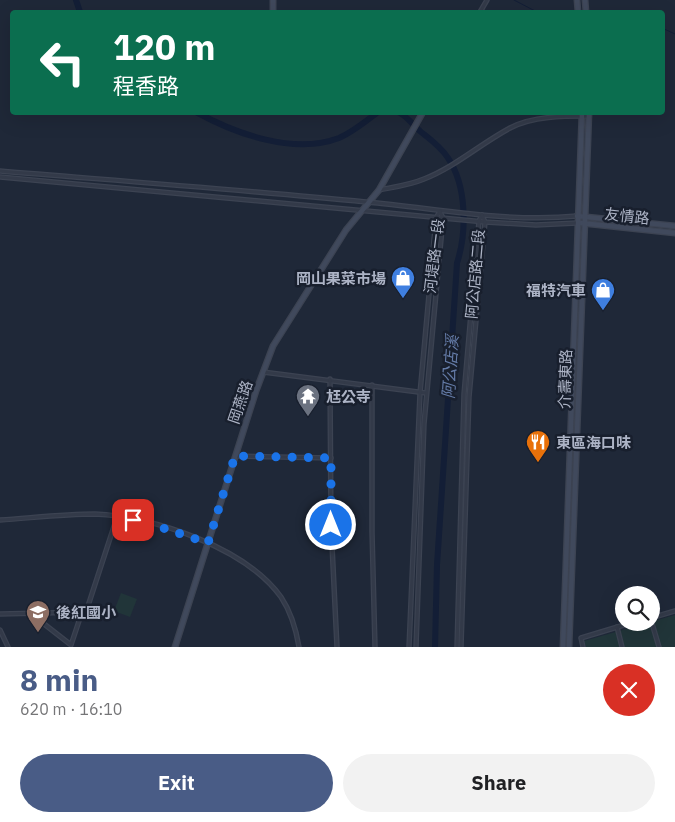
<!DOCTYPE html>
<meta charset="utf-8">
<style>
:root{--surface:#fff;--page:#f2f2f2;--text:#202124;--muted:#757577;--accent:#495c86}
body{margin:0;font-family:"IBM Plex Sans","Noto Sans TC",sans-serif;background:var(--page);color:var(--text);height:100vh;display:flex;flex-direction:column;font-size:19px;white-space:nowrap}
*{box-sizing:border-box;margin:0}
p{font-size:16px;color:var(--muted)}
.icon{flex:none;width:28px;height:28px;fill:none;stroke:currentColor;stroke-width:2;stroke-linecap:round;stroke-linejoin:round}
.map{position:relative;height:647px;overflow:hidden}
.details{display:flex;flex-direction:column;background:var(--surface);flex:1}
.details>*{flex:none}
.banner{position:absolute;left:10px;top:10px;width:655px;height:105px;border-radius:5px;box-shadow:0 5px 20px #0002;background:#0b6e4f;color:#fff;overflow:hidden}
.tools{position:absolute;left:615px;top:586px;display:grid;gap:10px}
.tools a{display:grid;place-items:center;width:45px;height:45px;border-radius:50%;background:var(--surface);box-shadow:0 5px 20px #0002;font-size:25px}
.pin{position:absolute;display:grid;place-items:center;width:42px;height:42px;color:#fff;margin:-21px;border-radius:10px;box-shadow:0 2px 8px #0006}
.me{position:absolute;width:55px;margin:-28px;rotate:0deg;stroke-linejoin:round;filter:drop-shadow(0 0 4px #0008)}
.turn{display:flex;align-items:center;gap:18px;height:105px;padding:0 20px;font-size:22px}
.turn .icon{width:65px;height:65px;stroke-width:2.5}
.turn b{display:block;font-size:35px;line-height:42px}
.round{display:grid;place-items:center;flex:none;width:52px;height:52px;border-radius:26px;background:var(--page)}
.head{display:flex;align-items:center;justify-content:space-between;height:85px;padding:0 20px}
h1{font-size:30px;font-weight:800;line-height:38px;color:var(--accent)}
.primary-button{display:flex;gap:10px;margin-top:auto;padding:10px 20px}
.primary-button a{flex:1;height:58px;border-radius:30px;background:var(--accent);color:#fff;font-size:20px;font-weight:800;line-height:58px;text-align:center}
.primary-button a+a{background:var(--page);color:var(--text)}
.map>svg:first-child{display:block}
.green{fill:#213539}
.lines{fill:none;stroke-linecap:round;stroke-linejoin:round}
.stream{stroke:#131e36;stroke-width:1}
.river{stroke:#131e36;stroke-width:6}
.street-casing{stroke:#3c4352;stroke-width:5.5}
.secondary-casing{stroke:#3c4352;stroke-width:7}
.street{stroke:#333a49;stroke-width:3}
.secondary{stroke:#40495c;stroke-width:4.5}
.route{stroke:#1a73e8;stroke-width:9;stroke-dasharray:0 16.2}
.labels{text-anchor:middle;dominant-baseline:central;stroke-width:5;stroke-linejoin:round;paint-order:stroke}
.street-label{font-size:15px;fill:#adb4c6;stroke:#181f2d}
.poi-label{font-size:15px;font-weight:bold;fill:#adb4c6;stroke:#181f2d;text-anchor:start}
.water-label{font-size:16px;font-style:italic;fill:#647ba7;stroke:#181f2d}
</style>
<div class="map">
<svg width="675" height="647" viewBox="0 0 675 647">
<rect width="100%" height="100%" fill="#1f2838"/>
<g class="green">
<polygon points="121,593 137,599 130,617 114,611"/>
<polygon points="675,615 675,647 586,647 584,641"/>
</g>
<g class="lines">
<g class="stream">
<polyline points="514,0 537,12"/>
<polyline points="662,28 675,34"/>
</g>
<g class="river">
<polyline points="76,0 80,12"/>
<path d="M196,112C236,134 294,155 339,138C353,132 366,121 378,112"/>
<path d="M398,112C406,115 414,126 421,132C431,140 441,147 448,158C467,186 467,232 457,263L437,565L435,647"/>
</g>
<g class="street-casing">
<g id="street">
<polyline points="480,12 487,0"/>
<path d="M0,171C122,181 244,190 366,202C436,208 506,223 577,216"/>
<polyline points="0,177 485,222 536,225 577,223"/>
<path d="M379,190C394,187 410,185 424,179C455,167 480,144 510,128C533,116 563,116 589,116"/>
<polyline points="263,372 426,393"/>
<polyline points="330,379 331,525 337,647"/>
<polyline points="372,385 372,532 375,647"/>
<polyline points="236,456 331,458"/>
<path d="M0,520C31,518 63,514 95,514C153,516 246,548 281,597C291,612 296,629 299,647"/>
<polyline points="37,613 39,620 71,645 82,612"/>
<polyline points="0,614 86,612 117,517"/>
<polyline points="651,618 675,611"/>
<polyline points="651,620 659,647"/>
<polyline points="617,627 622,647"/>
<polyline points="0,630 8,647"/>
<polyline points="409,647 420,393 436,218 440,211"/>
<polyline points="416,647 424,424 443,218 440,212"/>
<polyline points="457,647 464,394 479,221 482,215"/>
<polyline points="461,647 469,397 485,222 482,215"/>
<polyline points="583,647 581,638 634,622"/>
</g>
</g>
<g class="secondary-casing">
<g id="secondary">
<polyline points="577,0 578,12"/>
<polyline points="585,0 586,12"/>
<polyline points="273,12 273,0"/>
<polyline points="577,216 675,226"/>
<polyline points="581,223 675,233"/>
<polyline points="175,647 256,391 273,346 346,230 379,190 423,112"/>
<polyline points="563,647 582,112"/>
<polyline points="569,647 589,112"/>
</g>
</g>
<use href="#street" class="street"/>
<use href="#secondary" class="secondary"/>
</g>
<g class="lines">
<polyline class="route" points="133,520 148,523 208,543 235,456 331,458 331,525"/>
</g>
<defs>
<g id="shop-pin" transform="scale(1.25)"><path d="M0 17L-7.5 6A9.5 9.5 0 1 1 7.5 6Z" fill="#3f7fe0" stroke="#181f2d"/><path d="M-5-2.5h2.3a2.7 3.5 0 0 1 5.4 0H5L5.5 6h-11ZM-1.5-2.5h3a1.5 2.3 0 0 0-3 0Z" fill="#fff"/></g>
<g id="temple-pin" transform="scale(1.25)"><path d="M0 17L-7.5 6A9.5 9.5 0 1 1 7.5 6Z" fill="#6b7280" stroke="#181f2d"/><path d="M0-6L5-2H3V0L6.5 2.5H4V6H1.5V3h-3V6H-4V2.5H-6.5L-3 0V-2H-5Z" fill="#fff"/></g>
<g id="restaurant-pin" transform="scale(1.25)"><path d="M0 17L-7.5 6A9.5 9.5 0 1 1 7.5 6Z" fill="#e8710a" stroke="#181f2d"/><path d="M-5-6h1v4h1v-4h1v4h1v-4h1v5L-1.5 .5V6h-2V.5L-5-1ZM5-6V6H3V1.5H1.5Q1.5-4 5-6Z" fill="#fff"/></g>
<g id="school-pin" transform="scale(1.25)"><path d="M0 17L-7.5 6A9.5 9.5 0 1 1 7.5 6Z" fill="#8d6e63" stroke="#181f2d"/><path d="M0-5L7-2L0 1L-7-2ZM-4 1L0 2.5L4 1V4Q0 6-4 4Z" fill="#fff"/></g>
</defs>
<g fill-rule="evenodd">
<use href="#shop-pin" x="403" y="278"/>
<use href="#shop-pin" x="603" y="290"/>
<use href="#temple-pin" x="308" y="396"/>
<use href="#restaurant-pin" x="538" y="442"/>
<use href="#school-pin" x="38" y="612"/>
</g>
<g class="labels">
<g class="street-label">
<text transform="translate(627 216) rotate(6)">友情路</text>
<text transform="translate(434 256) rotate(-83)">河堤路一段</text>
<text transform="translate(475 274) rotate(-85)">阿公店路二段</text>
<text transform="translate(565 379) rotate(-88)">介壽東路</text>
<text transform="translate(240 402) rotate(-71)">岡燕路</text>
</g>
<g class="poi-label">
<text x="386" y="278" text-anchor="end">岡山果菜市場</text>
<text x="586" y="290" text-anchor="end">福特汽車</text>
<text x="326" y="396">尪公寺</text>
<text x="556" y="442">東區海口味</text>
<text x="56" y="612">後紅國小</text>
</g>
<g class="water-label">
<text transform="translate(450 367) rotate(-86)">阿公店溪</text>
</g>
</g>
</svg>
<div class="tools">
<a><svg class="icon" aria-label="search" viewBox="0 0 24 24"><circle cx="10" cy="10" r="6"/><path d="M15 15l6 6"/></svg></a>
</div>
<div class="pin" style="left:133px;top:520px;background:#d93025"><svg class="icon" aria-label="arrive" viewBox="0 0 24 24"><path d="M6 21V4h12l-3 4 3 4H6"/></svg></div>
<svg class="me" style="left:331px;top:525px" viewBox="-20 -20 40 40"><circle r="17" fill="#1a73e8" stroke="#fff" stroke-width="3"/><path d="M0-11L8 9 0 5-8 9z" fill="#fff"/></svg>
<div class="banner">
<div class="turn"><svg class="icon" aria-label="left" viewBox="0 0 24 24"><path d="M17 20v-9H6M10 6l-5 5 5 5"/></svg><div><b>120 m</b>程香路</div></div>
</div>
</div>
<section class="details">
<div class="head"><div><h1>8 min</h1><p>620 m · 16:10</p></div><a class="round" style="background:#d93025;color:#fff"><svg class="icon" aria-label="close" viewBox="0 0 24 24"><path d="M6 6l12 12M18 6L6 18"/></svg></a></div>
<div class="primary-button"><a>Exit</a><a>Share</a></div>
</section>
